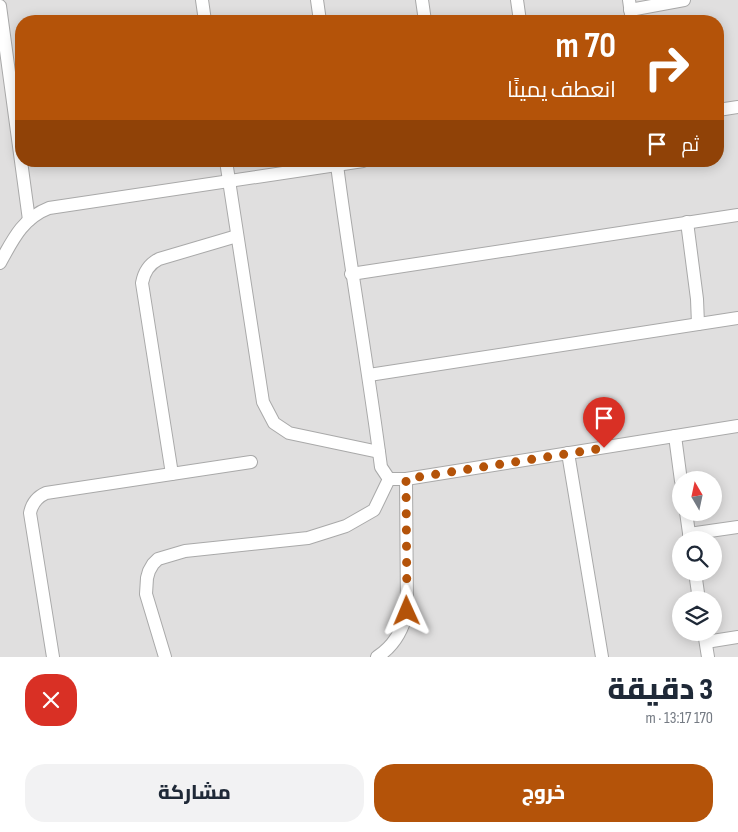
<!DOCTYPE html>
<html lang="ar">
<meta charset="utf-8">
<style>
:root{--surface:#fff;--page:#f2f2f3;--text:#1f2937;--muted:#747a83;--accent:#b45309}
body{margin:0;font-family:"Sofia Sans Condensed",Cairo,sans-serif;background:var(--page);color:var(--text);direction:rtl;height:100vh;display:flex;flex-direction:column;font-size:19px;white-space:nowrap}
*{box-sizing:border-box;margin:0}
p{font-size:16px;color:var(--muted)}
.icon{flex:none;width:28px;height:28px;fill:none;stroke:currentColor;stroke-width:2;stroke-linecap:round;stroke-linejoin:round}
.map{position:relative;height:657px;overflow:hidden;direction:ltr}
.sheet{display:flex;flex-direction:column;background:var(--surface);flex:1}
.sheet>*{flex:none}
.top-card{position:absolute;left:15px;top:15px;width:709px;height:152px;border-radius:20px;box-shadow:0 2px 12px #0003;direction:rtl;background:#b45309;color:#fff;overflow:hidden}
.needle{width:32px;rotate:351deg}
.tools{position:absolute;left:672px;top:471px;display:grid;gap:10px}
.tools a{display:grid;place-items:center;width:50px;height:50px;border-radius:50%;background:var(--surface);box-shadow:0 2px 12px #0003;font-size:25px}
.pin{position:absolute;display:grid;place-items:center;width:42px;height:42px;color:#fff;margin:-51px -21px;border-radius:50% 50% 50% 0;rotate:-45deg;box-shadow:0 0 5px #0007}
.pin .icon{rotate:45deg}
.me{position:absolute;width:55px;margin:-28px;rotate:359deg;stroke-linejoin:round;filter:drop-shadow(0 0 4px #0008)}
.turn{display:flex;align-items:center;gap:18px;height:105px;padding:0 25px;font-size:22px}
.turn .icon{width:65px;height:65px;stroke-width:2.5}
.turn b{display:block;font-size:35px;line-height:42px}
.then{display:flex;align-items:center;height:48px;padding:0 25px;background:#0003;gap:10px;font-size:19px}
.round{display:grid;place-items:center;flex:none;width:52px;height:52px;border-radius:20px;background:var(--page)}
.overview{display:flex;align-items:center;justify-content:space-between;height:85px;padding:0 25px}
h1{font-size:30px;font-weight:800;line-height:38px}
.action{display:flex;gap:10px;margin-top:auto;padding:10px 25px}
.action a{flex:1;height:58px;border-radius:20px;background:var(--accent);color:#fff;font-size:20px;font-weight:800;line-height:58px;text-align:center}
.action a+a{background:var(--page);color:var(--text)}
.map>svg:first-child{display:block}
.residential{fill:#e0dfdf;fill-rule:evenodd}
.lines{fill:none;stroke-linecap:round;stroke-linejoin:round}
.minor-casing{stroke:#a9a9a9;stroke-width:14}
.minor{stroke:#fff;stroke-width:12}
.route{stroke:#b45309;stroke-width:9;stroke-dasharray:0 16.2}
</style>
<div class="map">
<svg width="738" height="657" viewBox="0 0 738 657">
<rect width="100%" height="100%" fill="#f2efe9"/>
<path class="residential" d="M0,0H738V657H0ZM21,21H718V161H21ZM681,480H714V512H681ZM681,540H714V572H681ZM681,600H714V632H681Z"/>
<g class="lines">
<g class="minor-casing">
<g id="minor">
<polyline points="202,0 205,21"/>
<polyline points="317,0 320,21"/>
<polyline points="422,0 425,21"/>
<polyline points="517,0 520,21"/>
<polyline points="629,0 632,21"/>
<polyline points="0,6 29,220"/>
<polyline points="630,10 684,0"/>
<polyline points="718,110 738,107"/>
<polyline points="226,161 263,402 274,423 289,433 379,452"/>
<path d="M337,165C350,266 368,366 381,467L389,479"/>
<polyline points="687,222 697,299 698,324"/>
<path d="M0,263C13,239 23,218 49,208L363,161"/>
<polyline points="351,274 738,215"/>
<polyline points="369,375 738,318"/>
<polyline points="675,436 681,481"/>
<polyline points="568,453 602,657"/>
<path d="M172,474L142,283C144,272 149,264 159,259L237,236"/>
<polyline points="389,479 406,479 738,426"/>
<polyline points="686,512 690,540"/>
<polyline points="689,534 738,527"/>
<polyline points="695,572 699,600"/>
<polyline points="704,632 708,657"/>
<polyline points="706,642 738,637"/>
<path d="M53,657L30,513C32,503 37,497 46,493L251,462"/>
<polyline points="165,657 146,594 147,578 149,571 153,564 158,559 185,551 308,538 346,526 374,510 389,479"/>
<path d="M377,657C394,646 403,630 407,611L406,479"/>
</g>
</g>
<use href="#minor" class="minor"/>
</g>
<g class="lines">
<polyline class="route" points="407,611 406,479 604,448"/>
</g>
</svg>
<div class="tools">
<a><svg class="needle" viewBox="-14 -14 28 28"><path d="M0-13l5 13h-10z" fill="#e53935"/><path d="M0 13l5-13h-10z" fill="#747a83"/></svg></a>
<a><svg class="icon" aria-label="search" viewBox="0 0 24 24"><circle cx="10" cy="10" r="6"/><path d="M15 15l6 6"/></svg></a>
<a><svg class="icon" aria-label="layers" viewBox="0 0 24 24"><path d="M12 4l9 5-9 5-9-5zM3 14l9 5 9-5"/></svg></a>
</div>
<div class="pin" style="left:604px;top:448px;background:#d93025"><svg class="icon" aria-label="arrive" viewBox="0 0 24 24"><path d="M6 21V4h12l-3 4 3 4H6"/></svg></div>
<svg class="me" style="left:407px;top:611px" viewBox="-20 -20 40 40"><path d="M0-17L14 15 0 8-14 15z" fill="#b45309" stroke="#fff" stroke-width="4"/></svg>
<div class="top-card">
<div class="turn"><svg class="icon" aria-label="right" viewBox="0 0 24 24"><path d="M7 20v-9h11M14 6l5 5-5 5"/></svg><div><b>70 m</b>انعطف يمينًا</div></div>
<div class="then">ثم<svg class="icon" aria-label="arrive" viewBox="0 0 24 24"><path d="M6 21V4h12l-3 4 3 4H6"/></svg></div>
</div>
</div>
<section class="sheet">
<div class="overview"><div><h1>3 دقيقة</h1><p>170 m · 13:17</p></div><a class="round" style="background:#d93025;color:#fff"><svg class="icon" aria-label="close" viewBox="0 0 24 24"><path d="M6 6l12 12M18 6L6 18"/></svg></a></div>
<div class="action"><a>خروج</a><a>مشاركة</a></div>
</section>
